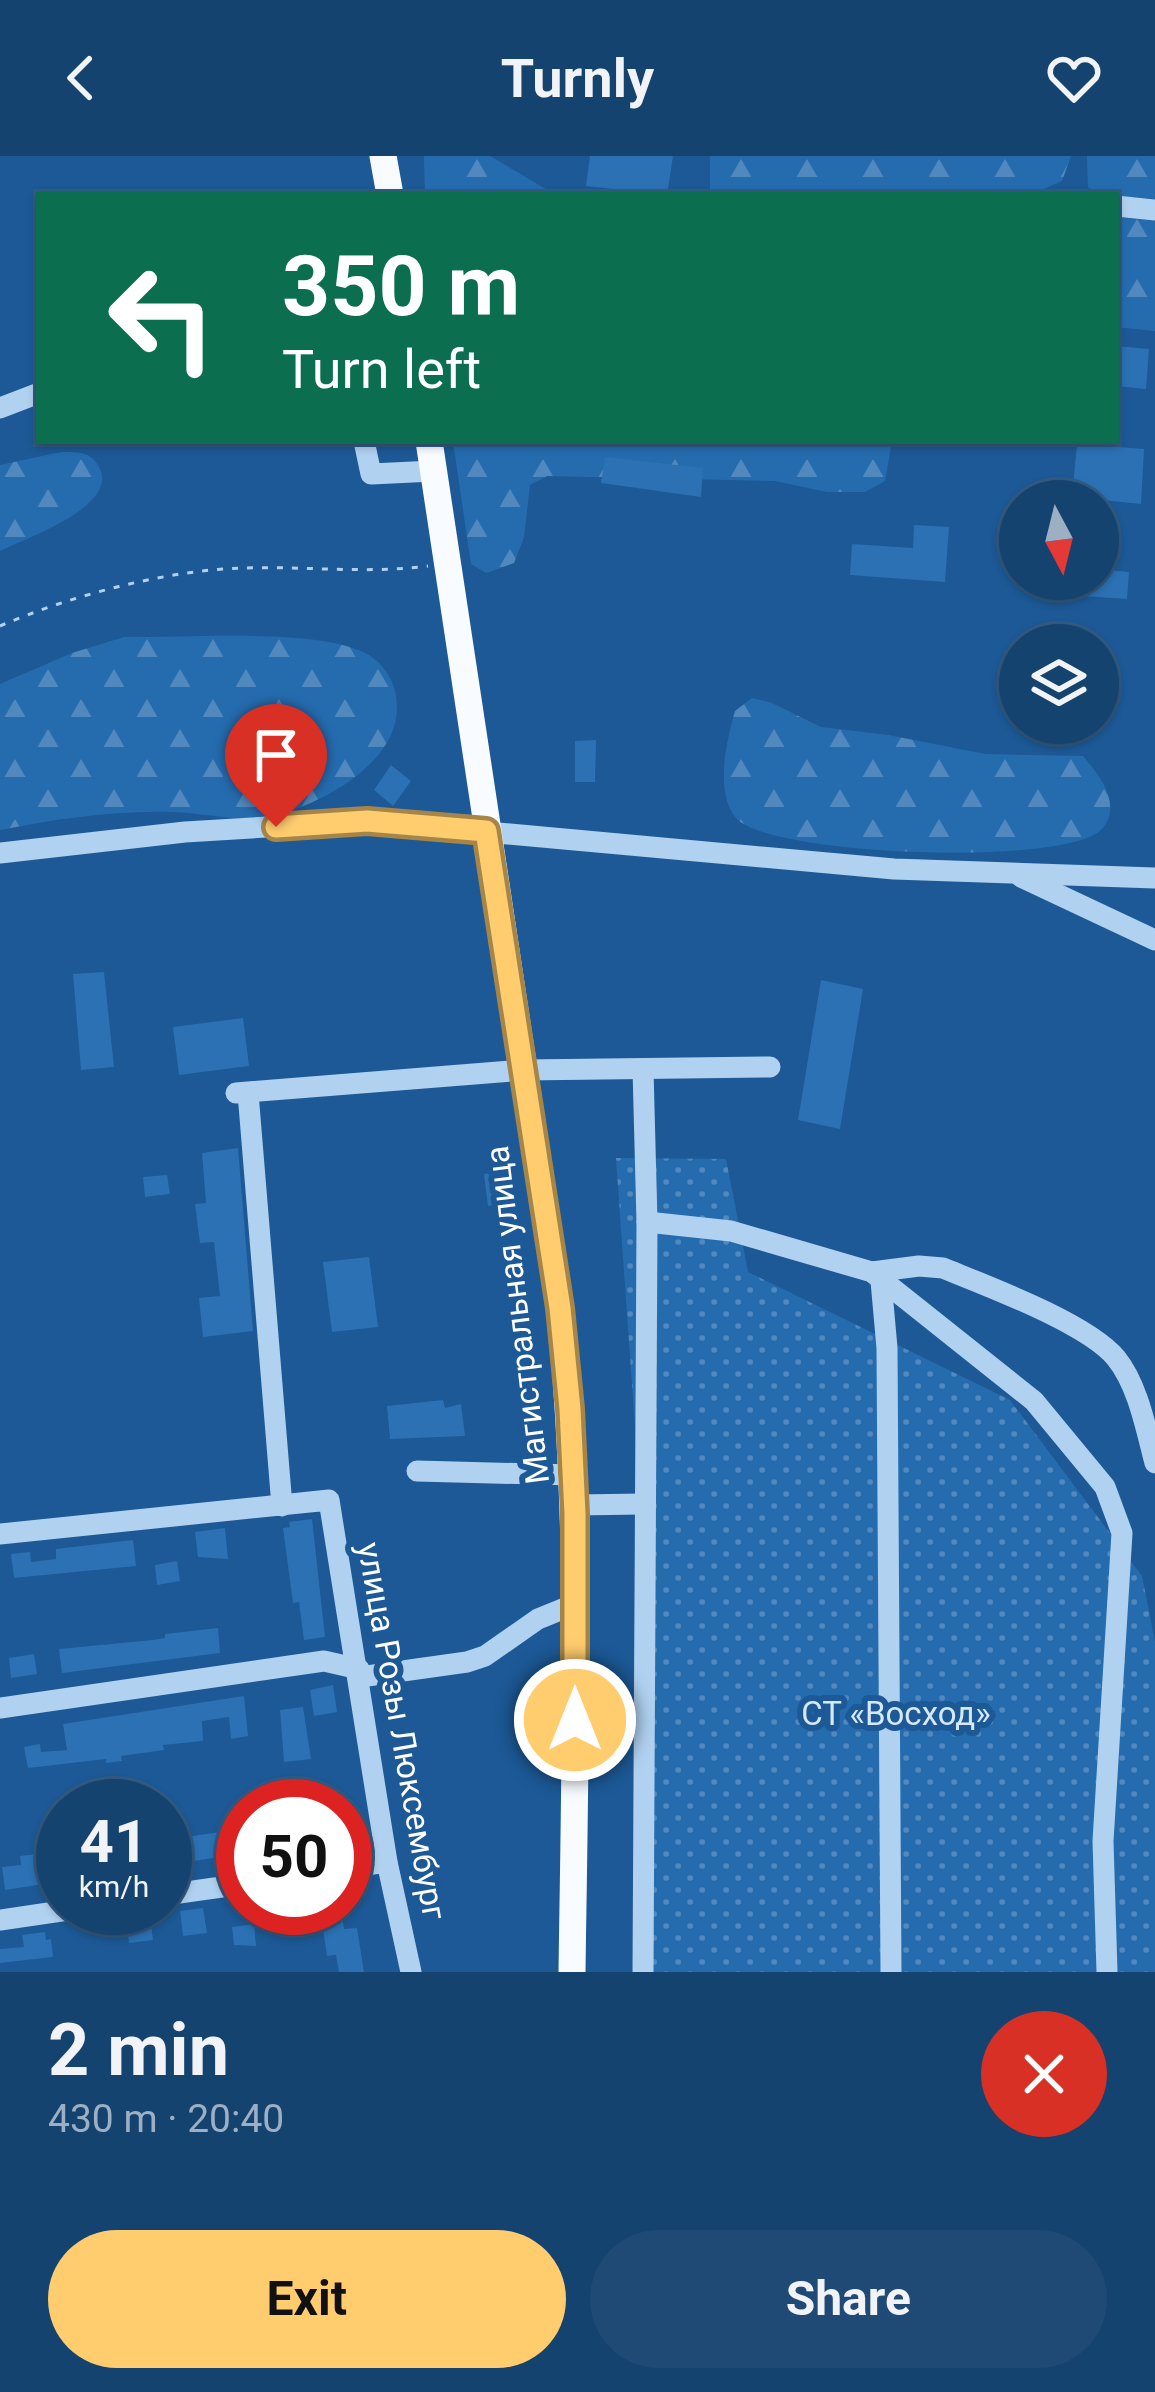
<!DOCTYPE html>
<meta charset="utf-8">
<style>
:root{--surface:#154370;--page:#1e4a75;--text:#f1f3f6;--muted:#9db0c3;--line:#345c83;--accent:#ffcc6e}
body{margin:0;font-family:Roboto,sans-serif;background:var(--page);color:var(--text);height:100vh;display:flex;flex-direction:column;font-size:45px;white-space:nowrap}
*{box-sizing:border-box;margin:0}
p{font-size:39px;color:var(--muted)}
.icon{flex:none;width:66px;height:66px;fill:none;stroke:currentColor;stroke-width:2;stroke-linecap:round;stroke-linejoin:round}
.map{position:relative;height:1816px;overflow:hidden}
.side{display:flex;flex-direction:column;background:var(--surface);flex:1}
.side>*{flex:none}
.hud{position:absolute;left:36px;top:36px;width:1083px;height:252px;border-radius:0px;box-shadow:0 3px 9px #0004,0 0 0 3px var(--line);background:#0b6e4f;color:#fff;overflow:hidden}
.needle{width:78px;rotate:173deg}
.fabs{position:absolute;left:999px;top:324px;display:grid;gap:24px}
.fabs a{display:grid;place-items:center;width:120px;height:120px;border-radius:50%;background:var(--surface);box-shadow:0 3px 9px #0004,0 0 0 3px var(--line);font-size:60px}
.speed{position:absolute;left:36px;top:1623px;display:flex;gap:24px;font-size:60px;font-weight:700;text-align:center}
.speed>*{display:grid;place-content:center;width:156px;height:156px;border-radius:50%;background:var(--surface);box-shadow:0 3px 9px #0004,0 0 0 3px var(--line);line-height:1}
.speed small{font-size:30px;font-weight:400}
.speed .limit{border:18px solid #d22;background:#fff;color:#111}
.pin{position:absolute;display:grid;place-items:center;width:102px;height:102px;color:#fff;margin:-123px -51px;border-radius:50% 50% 50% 0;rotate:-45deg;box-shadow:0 0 12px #0007}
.pin .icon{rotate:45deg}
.me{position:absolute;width:132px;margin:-66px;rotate:0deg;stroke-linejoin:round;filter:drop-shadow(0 0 9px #0008)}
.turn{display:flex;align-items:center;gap:42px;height:252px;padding:0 48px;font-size:54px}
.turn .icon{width:156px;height:156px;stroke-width:2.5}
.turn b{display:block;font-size:84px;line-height:102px}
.round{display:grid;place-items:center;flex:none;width:126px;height:126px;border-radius:63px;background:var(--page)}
.head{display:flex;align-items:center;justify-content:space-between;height:204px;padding:0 48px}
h1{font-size:72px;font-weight:700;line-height:90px}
.primary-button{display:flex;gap:24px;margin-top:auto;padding:24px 48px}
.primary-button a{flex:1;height:138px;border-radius:72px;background:var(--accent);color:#111;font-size:48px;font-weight:700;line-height:138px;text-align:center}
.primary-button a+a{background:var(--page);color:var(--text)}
header{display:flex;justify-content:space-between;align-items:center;height:156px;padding:0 48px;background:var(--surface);font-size:54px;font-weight:700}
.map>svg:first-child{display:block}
.grass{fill:url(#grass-dots)}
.forest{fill:url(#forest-firs)}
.building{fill:#2b71b4}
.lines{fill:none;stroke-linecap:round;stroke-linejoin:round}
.path{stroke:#b0d1f0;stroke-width:3;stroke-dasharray:6 9;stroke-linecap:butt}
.minor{stroke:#b0d1f0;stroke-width:21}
.major{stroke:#f8fbff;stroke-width:27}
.route-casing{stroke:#a68548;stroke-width:30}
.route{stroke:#ffcc6e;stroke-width:21}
.labels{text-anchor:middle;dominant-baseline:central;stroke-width:12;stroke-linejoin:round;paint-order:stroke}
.street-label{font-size:33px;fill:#fff;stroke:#1c5996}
.park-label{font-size:33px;fill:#d6e9fb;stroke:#1c5996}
</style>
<header><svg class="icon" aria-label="back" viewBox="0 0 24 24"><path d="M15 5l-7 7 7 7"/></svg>Turnly<svg class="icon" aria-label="heart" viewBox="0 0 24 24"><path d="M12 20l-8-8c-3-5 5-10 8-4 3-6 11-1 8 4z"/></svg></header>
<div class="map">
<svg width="1155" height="1816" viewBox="0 0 1155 1816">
<defs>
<pattern id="grass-dots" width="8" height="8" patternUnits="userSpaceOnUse" patternTransform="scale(3)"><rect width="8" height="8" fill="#256caf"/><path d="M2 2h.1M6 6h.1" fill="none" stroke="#5189bf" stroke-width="1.8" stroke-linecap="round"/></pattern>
<pattern id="forest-firs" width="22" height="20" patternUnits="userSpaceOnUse" patternTransform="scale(3)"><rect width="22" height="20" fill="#256caf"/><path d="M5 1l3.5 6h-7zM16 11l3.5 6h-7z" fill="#5189bf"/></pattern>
</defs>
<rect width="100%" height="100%" fill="#1c5996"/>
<polygon class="grass" points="616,1002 726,1003 748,1116 1010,1244 1142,1420 1155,1486 1155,1816 637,1816 639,1327"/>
<g class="forest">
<polygon points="424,0 490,0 556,39 425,39"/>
<polygon points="710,0 1071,0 1062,25 1030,39 710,39"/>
<polygon points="1087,0 1155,0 1155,43 1099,38 1088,31"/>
<polygon points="1116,61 1155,65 1155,175 1116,171"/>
<polygon points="453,285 892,285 885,325 865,336 827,336 775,325 547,320 530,329 524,381 514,407 486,417 471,408"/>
<path d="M61,296C78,296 92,295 100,313C117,351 28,381 0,395V309Z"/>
<path d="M124,481C185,482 308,472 361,495C394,509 405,548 391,579C372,619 322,645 282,658C248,669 208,657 173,656C115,654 56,663 0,674V528L72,497Z"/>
<path d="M752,542L772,547L821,571L888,579L985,598L1083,600C1099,619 1123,648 1102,673C1068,711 768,700 736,662C714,635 727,584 735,555Z"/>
</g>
<g class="building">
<polygon points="590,0 673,0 667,39 586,30"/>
<polygon points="1116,190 1149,193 1146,233 1116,230"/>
<polygon points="1077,288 1144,293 1141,348 1072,341"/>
<polygon points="605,301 703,312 701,341 601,327"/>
<polygon points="914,369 949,371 945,426 850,419 852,388 913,392"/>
<polygon points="1098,413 1129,416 1127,443 1037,437 1038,423 1098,423"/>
<polygon points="596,584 595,626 575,626 575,585"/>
<polygon points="391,609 411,625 393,650 374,634"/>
<polygon points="104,816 114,911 81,914 73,818"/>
<polygon points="821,824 863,833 840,973 798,964"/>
<polygon points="243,862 249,910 179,919 173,871"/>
<polygon points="238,992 253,1175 203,1181 199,1142 220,1140 214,1086 200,1087 195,1048 206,1047 202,997"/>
<polygon points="498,1016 502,1048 488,1050 484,1018"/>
<polygon points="167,1019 170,1038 145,1041 143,1021"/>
<polygon points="369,1101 378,1171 332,1176 323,1106"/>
<polygon points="443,1244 445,1252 461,1248 465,1280 390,1283 387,1250"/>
<polygon points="312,1363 325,1481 304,1484 299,1446 293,1447 283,1372 290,1371 289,1366"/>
<polygon points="225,1372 228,1403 198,1401 195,1376"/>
<polygon points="133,1384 136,1410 14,1422 11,1398 30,1396 31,1406 56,1403 56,1393"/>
<polygon points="177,1405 180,1425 157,1429 155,1409"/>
<polygon points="218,1472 220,1497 62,1517 59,1493 153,1484 165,1482 165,1478"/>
<polygon points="34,1498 37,1518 11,1522 9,1502"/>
<polygon points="333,1529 337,1556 314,1560 310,1534"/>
<polygon points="244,1540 248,1580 231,1583 229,1561 202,1565 203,1585 163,1589 164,1594 121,1600 122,1605 106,1607 106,1603 28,1612 24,1591 40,1588 41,1596 67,1594 63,1568"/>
<polygon points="303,1551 311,1603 284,1606 280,1554"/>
<polygon points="243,1673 243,1697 194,1705 192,1680"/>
<polygon points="63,1695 63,1725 5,1734 2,1711 21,1709 20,1700"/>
<polygon points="203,1752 207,1777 183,1780 180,1755"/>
<polygon points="320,1752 341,1753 344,1773 357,1772 364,1816 339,1816 336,1799 327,1800"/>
<polygon points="150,1761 153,1784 129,1787 126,1764"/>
<polygon points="254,1768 256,1790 234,1789 232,1771"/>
<polygon points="45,1776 46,1784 51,1783 53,1801 0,1807 0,1793 24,1791 22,1779"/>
</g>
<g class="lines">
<path class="path" d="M0,470C70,440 166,414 243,412C305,410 365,418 428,410"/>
<g class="minor">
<polyline points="1116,50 1155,54"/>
<polyline points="0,252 39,237"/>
<polyline points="364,285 371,318 434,315"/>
<polyline points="0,697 185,676 366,665 894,713 1155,722"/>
<polyline points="1021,721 1155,784"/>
<polyline points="643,913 647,1066 731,1075 872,1116 1034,1245 1105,1331 1122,1377 1103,1685 1107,1816"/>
<polyline points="236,937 524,914 770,911"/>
<polyline points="248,937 282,1350"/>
<path d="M872,1116L919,1110L943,1112C987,1130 1087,1167 1116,1202C1138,1229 1146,1273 1155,1307"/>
<polyline points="881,1125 887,1192 891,1816"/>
<polyline points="417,1315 573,1319"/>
<polyline points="575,1349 643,1348"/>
<polyline points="0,1378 329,1344 387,1706 411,1816"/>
<polyline points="360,1521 467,1506 485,1500 538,1463 575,1448"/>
<polyline points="0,1552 324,1505 359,1513"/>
<polyline points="345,1712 387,1706"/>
<polyline points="165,1739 243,1728"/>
<polyline points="0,1764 82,1752"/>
<polyline points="643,1816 647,1066"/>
</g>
<g class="major">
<polyline points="383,0 390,39"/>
<path d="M429,285L560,1152C582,1373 575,1594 572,1816"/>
</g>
</g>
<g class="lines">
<g class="route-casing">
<polyline id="route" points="276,671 367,665 486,675 560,1152 570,1253 575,1358 575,1564"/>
</g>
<use href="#route" class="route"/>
</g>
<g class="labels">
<g class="street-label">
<text transform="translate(517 1159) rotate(-97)">Магистральная улица</text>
<text transform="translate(402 1575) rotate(80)">улица Розы Люксембург</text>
</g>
<g class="park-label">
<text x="896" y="1557">СТ «Восход»</text>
</g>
</g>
</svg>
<div class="fabs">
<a><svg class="needle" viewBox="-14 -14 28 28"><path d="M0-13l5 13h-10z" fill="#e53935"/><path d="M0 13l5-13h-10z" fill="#9db0c3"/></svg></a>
<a><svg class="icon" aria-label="layers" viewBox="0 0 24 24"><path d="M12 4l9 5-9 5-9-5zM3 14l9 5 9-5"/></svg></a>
</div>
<div class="speed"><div>41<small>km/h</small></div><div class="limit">50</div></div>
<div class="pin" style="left:276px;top:671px;background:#d93025"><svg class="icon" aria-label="arrive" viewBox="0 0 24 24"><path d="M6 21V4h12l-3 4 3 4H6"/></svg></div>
<svg class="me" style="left:575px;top:1564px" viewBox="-20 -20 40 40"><circle r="17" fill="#ffcc6e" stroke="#fff" stroke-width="3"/><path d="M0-11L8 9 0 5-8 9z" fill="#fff"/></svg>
<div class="hud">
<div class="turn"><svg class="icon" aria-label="left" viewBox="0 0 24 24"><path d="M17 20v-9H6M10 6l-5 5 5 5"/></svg><div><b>350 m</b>Turn left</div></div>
</div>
</div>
<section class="side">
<div class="head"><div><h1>2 min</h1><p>430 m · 20:40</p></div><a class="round" style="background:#d93025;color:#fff"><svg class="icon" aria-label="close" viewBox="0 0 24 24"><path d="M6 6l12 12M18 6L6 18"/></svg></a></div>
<div class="primary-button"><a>Exit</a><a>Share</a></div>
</section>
